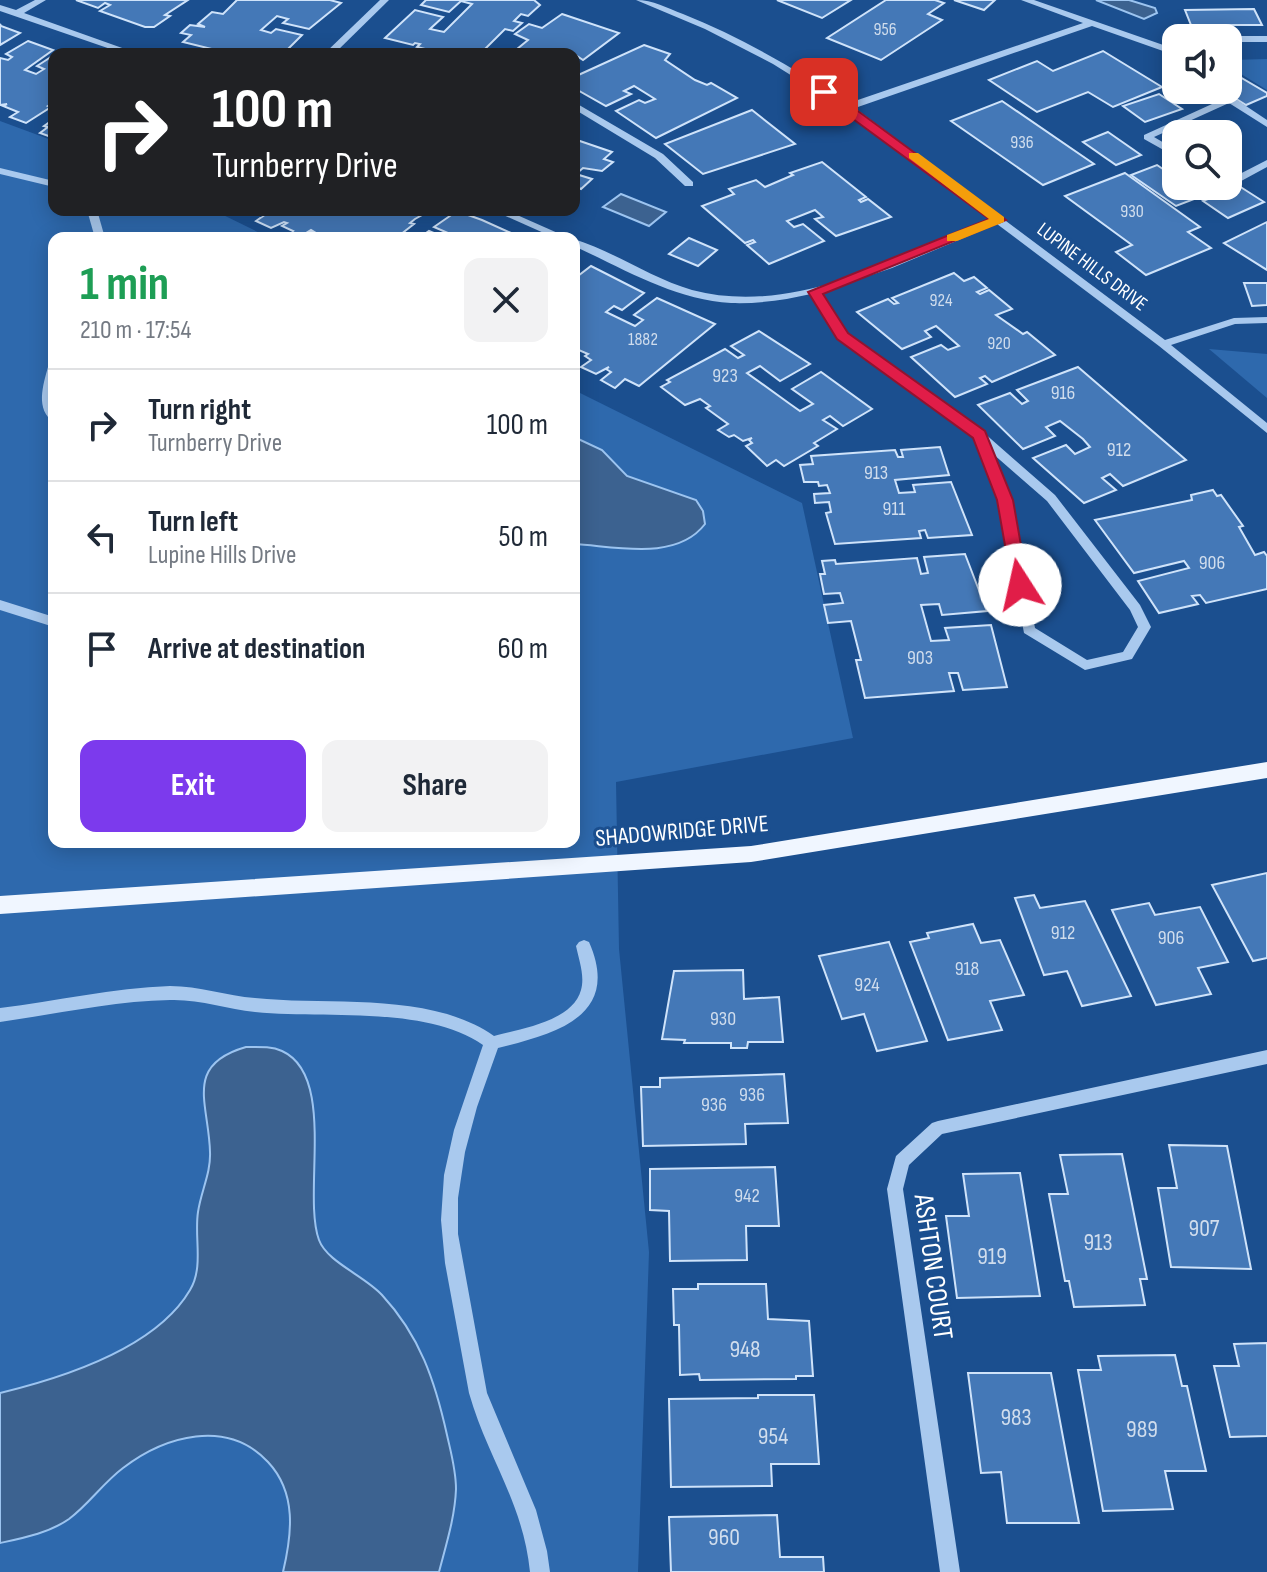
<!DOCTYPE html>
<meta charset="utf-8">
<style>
:root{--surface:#fff;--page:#f2f2f3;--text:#1f2937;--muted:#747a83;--line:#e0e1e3;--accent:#7c3aed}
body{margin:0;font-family:"Sofia Sans Condensed",sans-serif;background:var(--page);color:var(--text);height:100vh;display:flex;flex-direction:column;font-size:30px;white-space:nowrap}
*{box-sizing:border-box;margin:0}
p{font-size:26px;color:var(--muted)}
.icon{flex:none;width:44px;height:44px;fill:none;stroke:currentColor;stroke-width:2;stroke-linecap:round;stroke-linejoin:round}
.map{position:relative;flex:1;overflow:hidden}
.side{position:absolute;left:48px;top:232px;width:532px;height:616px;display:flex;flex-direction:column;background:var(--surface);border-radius:16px;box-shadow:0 4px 20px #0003}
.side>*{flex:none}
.banner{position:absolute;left:48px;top:48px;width:532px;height:168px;border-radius:16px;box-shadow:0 4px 20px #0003;background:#202124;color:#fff;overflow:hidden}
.buttons{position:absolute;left:1162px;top:24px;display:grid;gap:16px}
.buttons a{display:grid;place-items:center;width:80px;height:80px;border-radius:16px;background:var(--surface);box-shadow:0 4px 20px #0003;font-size:40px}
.pin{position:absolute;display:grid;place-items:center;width:68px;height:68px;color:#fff;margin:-34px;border-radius:16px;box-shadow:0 4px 12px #0006}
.me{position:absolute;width:88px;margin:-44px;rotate:350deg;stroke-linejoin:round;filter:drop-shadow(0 0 6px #0008)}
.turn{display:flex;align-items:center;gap:28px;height:168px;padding:0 32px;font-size:36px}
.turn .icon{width:104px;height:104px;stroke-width:2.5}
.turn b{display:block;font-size:56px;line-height:68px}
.round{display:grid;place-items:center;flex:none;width:84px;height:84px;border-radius:16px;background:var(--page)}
.head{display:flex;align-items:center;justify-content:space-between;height:136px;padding:0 32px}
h1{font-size:48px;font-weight:700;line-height:60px;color:#1e9e55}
.cta{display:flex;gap:16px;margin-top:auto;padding:16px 32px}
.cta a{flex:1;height:92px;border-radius:16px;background:var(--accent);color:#fff;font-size:32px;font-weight:700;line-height:92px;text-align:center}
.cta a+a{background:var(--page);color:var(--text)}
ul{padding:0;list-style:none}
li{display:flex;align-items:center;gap:24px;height:112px;padding:0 32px;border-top:2px solid var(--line)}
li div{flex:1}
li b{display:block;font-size:30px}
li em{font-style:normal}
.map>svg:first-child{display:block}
.green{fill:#2e69ad}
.water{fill:#3c6290;stroke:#9cc4f0;stroke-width:2}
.building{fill:#4478b7;stroke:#cfe3fa;stroke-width:2}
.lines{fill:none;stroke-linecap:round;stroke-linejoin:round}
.minor{fill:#a9c9ee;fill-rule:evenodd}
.major{fill:#f0f6ff;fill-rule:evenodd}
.route{fill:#e11d48;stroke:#92132f;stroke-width:2}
.slow{fill:#f59e0b}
.labels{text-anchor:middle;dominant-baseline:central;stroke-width:6;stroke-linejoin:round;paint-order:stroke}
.far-number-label{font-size:18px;fill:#d0dded}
.far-street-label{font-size:20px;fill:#fff;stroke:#1b4f8f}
.number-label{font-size:20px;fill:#d0dded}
.street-label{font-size:24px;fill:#fff;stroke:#1b4f8f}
.near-number-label{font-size:24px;fill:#d0dded}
.near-street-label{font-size:28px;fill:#fff;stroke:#1b4f8f}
</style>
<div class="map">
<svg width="1267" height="1572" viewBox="0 0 1267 1572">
<rect width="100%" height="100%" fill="#1b4f8f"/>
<g class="green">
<polygon points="1228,51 1231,60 1267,59 1267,90 1228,66"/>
<polygon points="0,121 54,141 54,210 213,210 270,238 54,238 54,842 574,842 574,390 802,503 853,738 616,782 619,949 649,1252 638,1572 0,1572"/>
<polygon points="1209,349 1267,354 1267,398"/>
</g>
<g class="water">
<polygon points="1096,0 1129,0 1155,8 1157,13 1144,19"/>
<polygon points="621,194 666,212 649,226 603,207"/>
<path d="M574,437L602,450L627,476L696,500L703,511L705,524C676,562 614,546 574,544Z"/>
<path d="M246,1047C258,1047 271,1046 282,1051C337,1076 302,1194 319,1240C327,1262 365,1276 382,1295C420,1336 435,1381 447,1435C451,1453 456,1470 456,1489C455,1517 446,1545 439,1572H283C292,1534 297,1493 268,1462C227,1418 165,1436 123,1468C103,1483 89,1504 69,1519C49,1533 23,1538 0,1543V1393C62,1378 156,1348 190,1290C204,1267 194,1237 198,1212C201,1191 211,1173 210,1152C209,1104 183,1065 246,1047Z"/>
</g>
<g class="building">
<polygon points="76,0 188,0 165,15 170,16 154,27 145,27 100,11 110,5 105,3 98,8"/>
<polygon points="237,0 330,0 341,3 309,29 283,23 288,19 277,16 261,30 271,33 276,29 302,35 283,54 232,54 183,42 191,35 181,33 190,25 205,27 198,24 212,12 223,14"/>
<polygon points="426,0 534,0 540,5 528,16 521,14 514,21 522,23 513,31 505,29 480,54 445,54 417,47 420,44 415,43 413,45 385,38 415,10 443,17 430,29 444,32 472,4 461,1 449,12 421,5"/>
<polygon points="777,0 851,0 822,18"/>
<polygon points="886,0 935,0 944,3 928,14 942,20 881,60 827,38"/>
<polygon points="954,0 995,0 984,10"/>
<polygon points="1254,9 1262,25 1191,25 1185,10"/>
<polygon points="562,14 619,33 583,60 574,54 511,54 528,40 515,34 529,24 542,28"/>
<polygon points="0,24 1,26 20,33 0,45"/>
<polygon points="28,41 53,50 25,70 36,74 44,69 37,66 54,55 54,102 48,106 51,107 26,123 10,117 18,112 3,106 7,104 0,105 0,58 8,60 12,57 6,54"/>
<polygon points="644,45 670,54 665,60 695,80 707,85 711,83 737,98 656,138 616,111 639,100 645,103 655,99 634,86 624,91 631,94 606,106 574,88 574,77"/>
<polygon points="1103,51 1162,87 1113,107 1088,92 1037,112 989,80 1037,61 1053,71"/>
<polygon points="1228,70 1267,93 1267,96 1246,105 1222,90 1228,90"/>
<polygon points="1159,94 1182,109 1145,122 1123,106"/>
<polygon points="1002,101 1094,164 1043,185 951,121"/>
<polygon points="752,110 795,144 703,174 665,144"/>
<polygon points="54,119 54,138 40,133 48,127 44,126"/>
<polygon points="1213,123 1236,138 1228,141 1228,134 1184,134"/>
<polygon points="1108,132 1141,155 1116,165 1083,142"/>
<polygon points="574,139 612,152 604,159 613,162 602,171 583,168 576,174 592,179 581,189 574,186"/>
<polygon points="822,162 866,197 859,200 861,202 868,199 891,217 836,236 815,219 823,217 815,210 787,221 794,227 803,224 824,241 769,264 747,245 755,242 753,240 745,243 702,206 734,194 729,189 756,180 765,187 793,175 790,173"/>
<polygon points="1157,165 1176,178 1176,186 1187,186 1202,196 1176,206 1131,175"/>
<polygon points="1125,173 1200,227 1188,232 1211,248 1146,275 1116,252 1132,245 1065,196"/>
<polygon points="1239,186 1264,202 1228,218 1203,201"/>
<polygon points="252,210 431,210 415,219 410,223 414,224 396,238 309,238 316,233 311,230 298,238 289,234 293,231 282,226 287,223 284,222 271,228 256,221 263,216"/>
<polygon points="457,211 482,220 511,233 504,238 419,238 429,231 443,237 448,233 434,227"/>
<polygon points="1267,222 1267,270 1224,243"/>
<polygon points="689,238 717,250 698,266 669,254"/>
<polygon points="591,266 644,293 622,310 614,306 606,312 635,326 643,320 634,315 657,298 715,324 639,386 625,379 615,388 601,380 611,372 606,369 609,367 596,374 581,367 591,360 585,356 588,354 579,350 574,353 574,279"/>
<polygon points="954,273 964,281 974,277 987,288 977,292 980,294 989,290 1012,309 996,315 1023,334 1027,332 1055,355 992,382 985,376 980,378 987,384 955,397 911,357 941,345 948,350 959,346 936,326 925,331 931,337 902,349 857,312 888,299 894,304 898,303 892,298"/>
<polygon points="1244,283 1267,283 1267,305 1252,306"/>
<polygon points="759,331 810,364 780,381 760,366 747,373 790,404 800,411 813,404 792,389 821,372 872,409 843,426 830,416 823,420 837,429 814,443 818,446 784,466 776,460 767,466 746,446 752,443 749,440 752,438 743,441 734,435 729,437 718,430 728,424 706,408 710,406 700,399 685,405 661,387 670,382 667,380 725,349 738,358 744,355 731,346"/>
<polygon points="1078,367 1186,460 1123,486 1110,474 1102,478 1116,490 1084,503 1033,458 1066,445 1075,454 1090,447 1083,439 1060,421 1046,427 1055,436 1023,449 978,405 1010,393 1022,404 1028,401 1017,390"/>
<polygon points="940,447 949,475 895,480 899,493 915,492 913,485 951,482 972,535 928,538 925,530 919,531 921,538 835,544 826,513 831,512 829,502 815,503 814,494 830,493 827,485 819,486 818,482 804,482 800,465 813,464 811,456 895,450 898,457 903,457 901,450"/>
<polygon points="1213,490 1217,496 1221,495 1243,526 1239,527 1255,555 1264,552 1267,556 1267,589 1206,603 1200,595 1192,596 1198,604 1159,613 1138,581 1189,568 1184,561 1134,573 1095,520 1192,500 1191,495"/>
<polygon points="965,554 987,611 942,615 939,604 921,605 931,641 949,640 945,628 991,625 1007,687 963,690 958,673 949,673 954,691 865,698 856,660 861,660 851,621 828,623 824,605 843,603 840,593 824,594 820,574 825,574 822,561 835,560 836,564 917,558 921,574 928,573 924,557"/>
<polygon points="1267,873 1267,958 1253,961 1212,885"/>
<polygon points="1034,895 1040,908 1085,901 1131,996 1082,1006 1067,971 1044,975 1015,898"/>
<polygon points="1149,903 1155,915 1200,907 1228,962 1198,968 1211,994 1156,1005 1112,910"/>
<polygon points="973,924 981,943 1000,940 1024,995 990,1001 1002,1030 948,1040 910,942 929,938 927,933"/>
<polygon points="889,942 927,1041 877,1051 864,1014 842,1019 819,956"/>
<polygon points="743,970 744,999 779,997 783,1042 748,1042 747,1048 731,1048 731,1043 684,1043 685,1040 662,1039 674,971"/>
<polygon points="784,1074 788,1123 745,1124 746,1144 643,1146 641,1087 660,1087 660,1078"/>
<polygon points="1169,1145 1227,1146 1251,1269 1171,1267 1158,1188 1177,1188"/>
<polygon points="1122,1154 1147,1279 1140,1279 1145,1305 1074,1307 1069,1281 1065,1281 1049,1194 1068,1194 1060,1155"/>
<polygon points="775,1167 779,1226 746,1226 747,1260 670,1261 669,1211 650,1210 650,1169"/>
<polygon points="1020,1173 1040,1296 957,1298 946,1216 969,1216 963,1174"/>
<polygon points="698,1284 766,1284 768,1319 809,1321 813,1376 796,1376 796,1379 700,1380 699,1374 680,1375 679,1325 674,1325 673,1289 698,1289"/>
<polygon points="1267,1343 1267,1436 1230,1437 1214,1366 1239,1366 1234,1344"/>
<polygon points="1175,1355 1182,1386 1187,1386 1206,1471 1165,1471 1173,1509 1103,1511 1078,1370 1101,1370 1098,1356"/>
<polygon points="968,1373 1051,1373 1079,1523 1007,1523 1001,1472 981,1473"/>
<polygon points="758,1395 814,1395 819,1464 771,1464 772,1486 671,1487 669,1399 758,1398"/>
<polygon points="777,1515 780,1557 823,1557 824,1572 671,1572 669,1517"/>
</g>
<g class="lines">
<g class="minor">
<polygon points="35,0 46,0 24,13 139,54 125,54 0,11 0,5 16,10"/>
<polygon points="380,0 389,0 334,54 324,54"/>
<path d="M636,0C653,0 667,8 683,14C742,37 795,70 849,103L1083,23L1021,0H1034L1169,47L1176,52V60L1163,51L1092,26L855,108L1165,340L1234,318L1267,317V323L1235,324L1171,345L1267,423V433L1159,346L997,224L892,268L820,292L846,334L983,432L1055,495L1140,605L1151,627L1132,659L1085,670L1024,633L999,500L974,437L838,338L811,294C785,300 758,304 731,303C675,300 624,269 574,246V239C615,252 651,278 692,290C794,317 900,257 991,220L845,109L773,64L705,29ZM992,453L1047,501L1130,610L1138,627L1123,652L1087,660L1035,628L1011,500Z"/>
<polygon points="1228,36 1267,36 1267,42 1228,42 1228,38 1224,38"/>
<polygon points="1211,90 1222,90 1267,120 1267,127 1229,103 1154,137 1176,150 1176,157 1144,139 1144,135 1223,99"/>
<polygon points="574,102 663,154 693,182 693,186 685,186 655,158 574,109"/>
<polygon points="1267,160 1267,167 1232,186 1224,186 1228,186 1228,180"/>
<polygon points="0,168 54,181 54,187 0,174"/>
<polygon points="87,210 97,210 105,238 95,238"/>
<polygon points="492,210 506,210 569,238 555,238"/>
<path d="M54,363L52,396L54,422C35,410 43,385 48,367Z"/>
<polygon points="0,600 54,617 54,627 0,610"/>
<path d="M584,940L589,942C622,1017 554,1034 498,1048L477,1107L465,1152L458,1198V1234L487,1393L536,1510L547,1551L550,1572H530C523,1502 487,1457 469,1393L445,1263L441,1220L444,1175L454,1130L483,1045C426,1005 324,1019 255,1012C227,1009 199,999 170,1000C113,1001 57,1014 0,1022V1008C56,1001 113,988 170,986C199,986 227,996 255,998C330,1006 430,991 494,1036C520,1029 573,1021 581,990C585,976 579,960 576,946L579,942Z"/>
<polygon points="1267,1050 1267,1064 942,1134 909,1165 903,1189 960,1572 940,1572 887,1189 896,1156 932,1123 938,1121"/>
</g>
<polygon class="major" points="1267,762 1267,778 751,862 0,914 0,896 751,846"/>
</g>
<polygon class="route" points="819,89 828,89 1006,220 823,294 848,333 985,431 1013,500 1028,585 1026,589 1020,590 1012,585 997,500 973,438 837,339 808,292 989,219 819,94"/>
<polygon class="slow" points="909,153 918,153 1004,217 1004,222 957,241 947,241 947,235 989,219 909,158"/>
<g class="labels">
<g class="far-number-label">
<text x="885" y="29">956</text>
<text x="1022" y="142">936</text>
<text x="1132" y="211">930</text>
<text x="941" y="300">924</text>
<text x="643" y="339">1882</text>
<text x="999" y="343">920</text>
</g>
<g class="far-street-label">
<text transform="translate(1092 267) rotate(37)">LUPINE HILLS DRIVE</text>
</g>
<g class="number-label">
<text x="725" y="376">923</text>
<text x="1063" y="393">916</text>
<text x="1119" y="450">912</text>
<text x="876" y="473">913</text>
<text x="894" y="509">911</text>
<text x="1212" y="563">906</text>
<text x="920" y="658">903</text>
<text x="1063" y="933">912</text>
<text x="1171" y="938">906</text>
<text x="967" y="969">918</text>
<text x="867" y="985">924</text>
<text x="723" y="1019">930</text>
<text x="752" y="1095">936</text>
<text x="714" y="1105">936</text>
<text x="747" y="1196">942</text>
</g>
<g class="street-label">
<text transform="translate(682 831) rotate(-5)">SHADOWRIDGE DRIVE</text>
</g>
<g class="near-number-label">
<text x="1204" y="1228">907</text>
<text x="1098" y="1242">913</text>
<text x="992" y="1256">919</text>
<text x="745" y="1349">948</text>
<text x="1016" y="1417">983</text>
<text x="1142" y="1429">989</text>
<text x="773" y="1436">954</text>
<text x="724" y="1537">960</text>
</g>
<g class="near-street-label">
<text transform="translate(933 1267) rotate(82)">ASHTON COURT</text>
</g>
</g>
</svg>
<div class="buttons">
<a><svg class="icon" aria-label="sound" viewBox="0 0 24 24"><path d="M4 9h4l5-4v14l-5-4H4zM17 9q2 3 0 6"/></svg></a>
<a><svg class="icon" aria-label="search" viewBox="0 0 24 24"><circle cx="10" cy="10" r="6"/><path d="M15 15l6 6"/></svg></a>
</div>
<div class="pin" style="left:824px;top:92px;background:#d93025"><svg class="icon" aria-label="arrive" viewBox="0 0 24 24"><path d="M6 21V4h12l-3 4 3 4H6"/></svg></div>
<svg class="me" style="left:1020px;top:585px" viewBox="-20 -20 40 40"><circle r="19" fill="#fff"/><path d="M0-13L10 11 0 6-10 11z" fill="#e11d48"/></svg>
<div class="banner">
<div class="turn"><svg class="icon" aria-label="right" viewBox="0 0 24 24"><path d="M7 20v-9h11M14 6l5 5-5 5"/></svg><div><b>100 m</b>Turnberry Drive</div></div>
</div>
<section class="side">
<div class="head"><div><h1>1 min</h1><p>210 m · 17:54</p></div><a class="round"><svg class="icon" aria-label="close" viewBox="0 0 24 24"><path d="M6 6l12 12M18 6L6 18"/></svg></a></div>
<ul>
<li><svg class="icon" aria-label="right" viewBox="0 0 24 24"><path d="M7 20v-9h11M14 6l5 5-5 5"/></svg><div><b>Turn right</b><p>Turnberry Drive</p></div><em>100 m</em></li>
<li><svg class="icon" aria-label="left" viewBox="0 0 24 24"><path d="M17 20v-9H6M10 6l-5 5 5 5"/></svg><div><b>Turn left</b><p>Lupine Hills Drive</p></div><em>50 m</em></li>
<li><svg class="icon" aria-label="arrive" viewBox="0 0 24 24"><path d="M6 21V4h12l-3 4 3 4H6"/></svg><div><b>Arrive at destination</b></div><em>60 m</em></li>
</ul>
<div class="cta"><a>Exit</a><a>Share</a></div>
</section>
</div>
